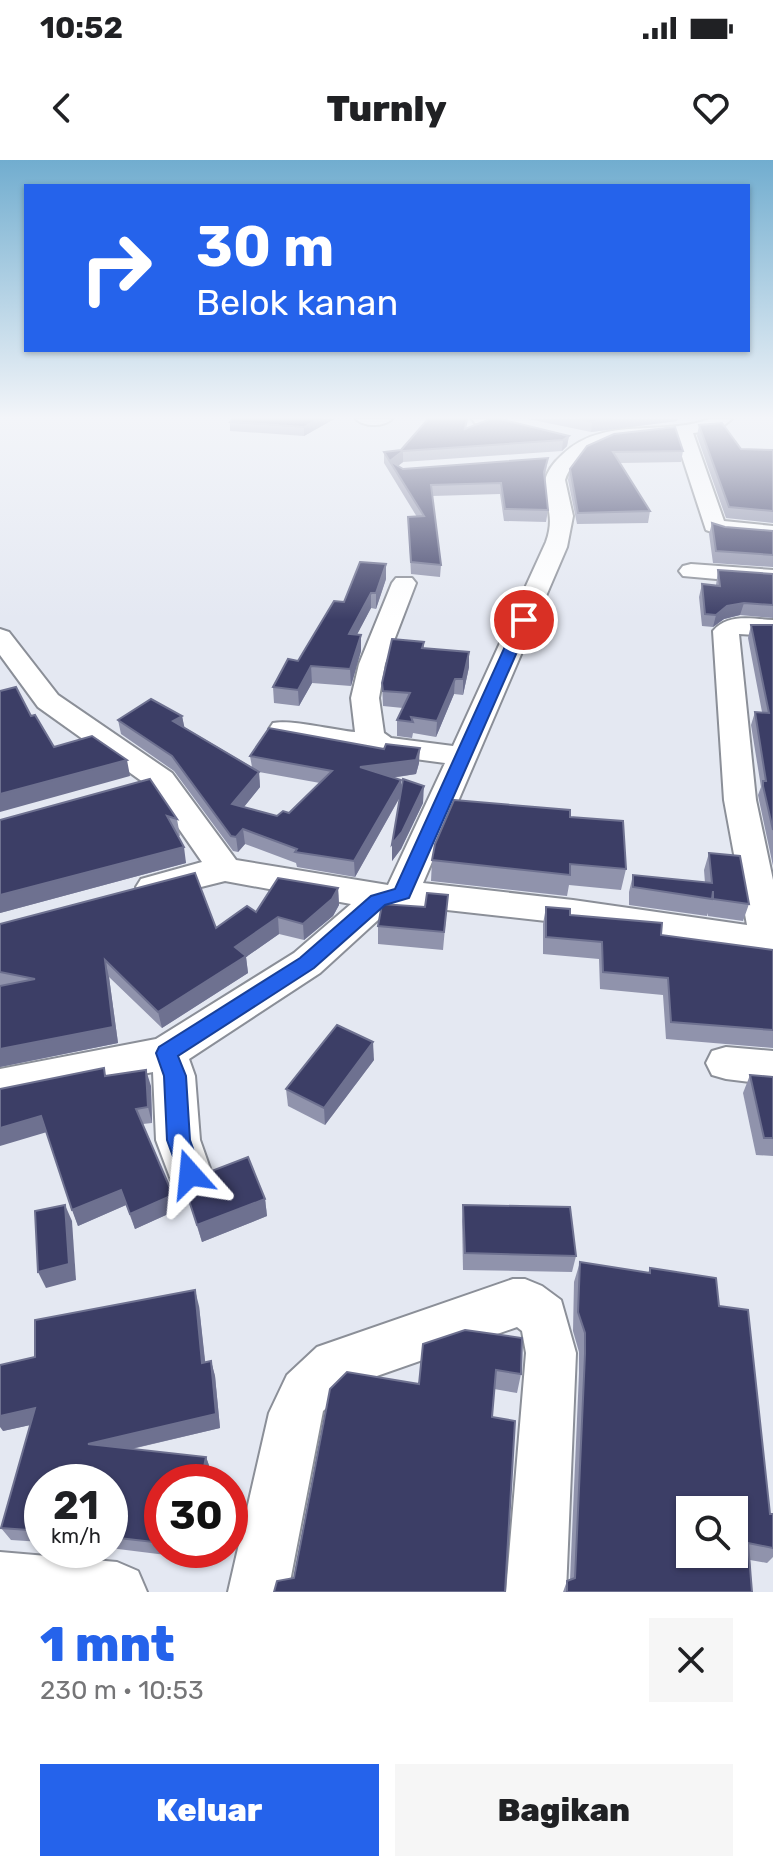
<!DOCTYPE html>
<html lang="id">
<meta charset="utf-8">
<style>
:root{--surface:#fff;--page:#f6f6f6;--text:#202124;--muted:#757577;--accent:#2563eb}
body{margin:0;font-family:Rubik,sans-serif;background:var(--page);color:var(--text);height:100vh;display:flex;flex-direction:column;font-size:30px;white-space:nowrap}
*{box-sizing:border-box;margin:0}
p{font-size:26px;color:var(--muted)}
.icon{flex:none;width:44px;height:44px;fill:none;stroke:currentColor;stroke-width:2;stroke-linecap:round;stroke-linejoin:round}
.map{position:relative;height:1432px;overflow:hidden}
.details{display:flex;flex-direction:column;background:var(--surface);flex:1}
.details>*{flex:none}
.hud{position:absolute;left:24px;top:24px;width:726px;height:168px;border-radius:0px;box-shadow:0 2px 6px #0004;background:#2563eb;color:#fff;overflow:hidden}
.fabs{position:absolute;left:676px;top:1336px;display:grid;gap:16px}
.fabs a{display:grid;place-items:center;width:72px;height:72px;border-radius:0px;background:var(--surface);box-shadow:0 2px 6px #0004;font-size:40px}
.speed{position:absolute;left:24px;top:1304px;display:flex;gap:16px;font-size:40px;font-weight:700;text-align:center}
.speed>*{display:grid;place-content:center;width:104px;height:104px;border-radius:50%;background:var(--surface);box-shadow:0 2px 6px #0004;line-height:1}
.speed small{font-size:20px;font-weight:400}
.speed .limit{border:12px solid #d22;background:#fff;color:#111}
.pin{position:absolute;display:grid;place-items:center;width:68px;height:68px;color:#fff;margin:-34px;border:4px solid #fff;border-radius:50%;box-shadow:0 2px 8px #0007}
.me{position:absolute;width:88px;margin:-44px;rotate:342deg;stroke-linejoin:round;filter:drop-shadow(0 0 6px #0008)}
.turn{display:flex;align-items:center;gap:28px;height:168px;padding:0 40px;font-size:36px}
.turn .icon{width:104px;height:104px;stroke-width:2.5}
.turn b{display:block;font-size:56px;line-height:68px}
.round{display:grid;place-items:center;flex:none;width:84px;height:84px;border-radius:0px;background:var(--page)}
.headline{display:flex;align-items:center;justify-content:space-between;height:136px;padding:0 40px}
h1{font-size:48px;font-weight:800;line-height:60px;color:var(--accent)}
.button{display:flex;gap:16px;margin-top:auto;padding:16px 40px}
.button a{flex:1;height:92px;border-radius:0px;background:var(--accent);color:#fff;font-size:32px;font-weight:800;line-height:92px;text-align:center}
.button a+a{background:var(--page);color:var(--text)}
.status{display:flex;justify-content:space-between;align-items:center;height:56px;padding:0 40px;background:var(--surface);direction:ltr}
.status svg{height:22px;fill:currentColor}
header{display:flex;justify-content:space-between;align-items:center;height:104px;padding:0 40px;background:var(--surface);font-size:36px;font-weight:800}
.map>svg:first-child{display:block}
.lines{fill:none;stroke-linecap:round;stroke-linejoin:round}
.minor-casing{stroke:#8b8f98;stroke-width:4}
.minor{fill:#fff;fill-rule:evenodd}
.wall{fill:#9093ac;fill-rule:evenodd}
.shaded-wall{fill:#6e7190}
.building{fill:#3c3e66;stroke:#6e7190;stroke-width:2;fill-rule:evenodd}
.route{fill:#2563eb;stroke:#184099;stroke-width:2}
</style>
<div class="status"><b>10:52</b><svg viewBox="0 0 49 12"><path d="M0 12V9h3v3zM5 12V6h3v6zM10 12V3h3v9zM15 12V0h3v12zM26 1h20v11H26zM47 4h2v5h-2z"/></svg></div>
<header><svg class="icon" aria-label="back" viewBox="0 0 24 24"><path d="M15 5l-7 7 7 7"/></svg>Turnly<svg class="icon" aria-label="heart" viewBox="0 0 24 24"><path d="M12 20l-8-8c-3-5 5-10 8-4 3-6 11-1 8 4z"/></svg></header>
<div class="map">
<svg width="773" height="1432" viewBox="0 0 773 1432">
<rect width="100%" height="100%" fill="#e4e8f2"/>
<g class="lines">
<g class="minor-casing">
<g id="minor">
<path d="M356,259H392C384,267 364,267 356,259Z"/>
<polygon points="472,259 498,259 499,260 490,265 475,263"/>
<path d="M710,259H732L718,270L693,273L724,361L773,366V380L723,376L706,370L675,275C636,279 581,276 565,320L573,356L567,387L423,723L573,740L747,765L724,640L713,471C727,453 753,459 773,460V476L739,474L756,640L773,720V795L573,764L402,745L390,749L320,813L189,899L195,916L200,980L212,1014L206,1028L190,1034L174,1028L156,980L153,912L0,943V909L156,879L294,793L351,744L225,721L153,739L141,735L136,727L141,719L202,702L150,627L38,547L0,495V469L9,472L58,535L172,613L236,700L388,725L445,603L310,585L273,575L269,569L273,563C290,559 334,570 355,572L351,538L359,504L392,423L396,418H412L416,423L385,504L379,538L384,573L391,578L453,586L546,382C557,351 541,341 545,321C547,311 555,301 562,295C603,255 661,277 710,259Z"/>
<polygon points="691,404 773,410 773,424 683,416 679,411 683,406"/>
<polygon points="726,887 773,891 773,925 726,919 712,915 706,903 712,891"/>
<polygon points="513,1119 525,1119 542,1126 561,1140 576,1193 566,1432 506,1432 526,1193 522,1171 517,1167 351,1225 323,1251 288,1432 228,1432 269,1253 287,1215 317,1187"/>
<polygon points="0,1392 117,1402 138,1411 147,1432 0,1432"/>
</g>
</g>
<use href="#minor" class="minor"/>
</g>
<g class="wall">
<polygon points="232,259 334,259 304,276 230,271 230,262"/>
<polygon points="528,259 678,259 677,261 591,272"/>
<polygon points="699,265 741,289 773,290 773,363 726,358 697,276"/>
<polygon points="467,269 569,276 567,286 562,291 403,302 398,306 403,309 548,298 545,318 548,350 546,362 504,361 500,334 432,336 441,405 440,417 411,414 408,357 417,357 384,303 384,292 401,290"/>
<polygon points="587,286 683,291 681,302 620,303 650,351 648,363 577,364 568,320 570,309"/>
<polygon points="712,363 725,367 773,371 773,407 713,403 709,374"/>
<polygon points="718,410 773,414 773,458 740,455 724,459 713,467 702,466 699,437 702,424 716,425"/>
<polygon points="386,419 376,449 371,448 357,474 361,475 361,491 351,526 312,523 299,546 274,543 273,527 298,501 344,442"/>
<polygon points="751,465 773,465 773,706 759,640 758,635 761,627 751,565 755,552 762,552 748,478"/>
<polygon points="424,482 424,488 469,507 463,535 454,534 436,577 413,573 412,578 397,576 397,560 403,548 383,546 382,523"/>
<path d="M182,556L184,567L252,607L250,596L419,603L416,614L392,618L401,620V631L423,643L401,689L392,701V684L400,637L355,717L297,707L296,703L245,684L238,692L233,691L174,611L121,574L118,560ZM259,612L320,623L289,653L277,656L244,647L260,627Z"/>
<polygon points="150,619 177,659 180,676 177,675 186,703 0,753 0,660"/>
<polygon points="570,657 626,709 621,730 569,725 567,736 431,721 432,700"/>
<polygon points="709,693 749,744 743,761 708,756 708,753 707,756 629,745 629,732 633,715 705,723 704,710"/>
<polygon points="338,728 339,745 333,756 304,780 279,774 246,797 248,813 162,868 109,817 118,883 0,907 0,764 216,768 256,752"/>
<polygon points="448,735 443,790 378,784 378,766 425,747"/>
<polygon points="546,747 570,755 661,775 773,790 773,888 666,879 663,835 600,829 599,799 543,794 543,764"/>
<polygon points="374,900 325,965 288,946 286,929"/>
<polygon points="750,915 773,917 773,996 756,995 743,933"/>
<polygon points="107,916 151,926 152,963 143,964 177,1050 135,1069 126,1045 78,1066 46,972"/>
<polygon points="183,1022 265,1039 267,1056 202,1082"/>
<polygon points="463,1045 576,1096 572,1112 463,1110 462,1061"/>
<polygon points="580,1102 648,1113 650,1108 719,1146 770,1354 773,1354 773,1397 767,1403 750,1400 752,1432 563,1432 567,1421 570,1420 579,1213 579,1192 573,1171 574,1122"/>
<polygon points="199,1146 205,1203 211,1201 215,1216 220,1268 132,1289 206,1297 211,1311 162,1322 162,1390 216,1390 214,1401 110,1388 110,1322 42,1322 42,1382 11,1380 1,1368 30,1265 3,1271 35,1197"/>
<polygon points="423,1184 521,1214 517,1233 494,1229 492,1257 294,1418 419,1224"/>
</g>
<g class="shaded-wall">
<polygon points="318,259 334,259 304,276 304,267"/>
<polygon points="613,259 678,259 677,261 591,272 592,262"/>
<polygon points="569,276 567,286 562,291 563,280"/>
<polygon points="403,291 403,302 394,309 390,301"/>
<polygon points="386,404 386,419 376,449 376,433"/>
<polygon points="371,433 371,448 349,490 349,474"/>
<polygon points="744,443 740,455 724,459 713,467 716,455 727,446"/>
<polygon points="361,475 361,491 351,526 350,509"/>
<polygon points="469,492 469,507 463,535 463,519"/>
<polygon points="311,506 312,523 299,546 298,530"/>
<polygon points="455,519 454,534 436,577 437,561"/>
<polygon points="182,556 185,570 173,561"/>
<polygon points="420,588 419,603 416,614 361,622 360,607"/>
<polygon points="127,600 130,616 0,652 0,634"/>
<polygon points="259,612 260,627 234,659 232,644"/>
<polygon points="401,620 401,635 355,717 354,701"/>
<polygon points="424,626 423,643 401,689 392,701 392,684"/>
<polygon points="243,669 245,684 238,692 236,677"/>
<polygon points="184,687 186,703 0,753 0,735"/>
<polygon points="338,728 339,745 333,756 304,780 303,764"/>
<polygon points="278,757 279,774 246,797 248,813 162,868 158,852 235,787"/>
<polygon points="105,800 109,817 118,883 0,907 0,889"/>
<polygon points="373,882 374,900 325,965 324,948"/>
<polygon points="146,910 151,926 152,963 148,947"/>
<polygon points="41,956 47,972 0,986 0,968"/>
<polygon points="121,1030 126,1045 78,1066 72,1050"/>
<polygon points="173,1035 177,1050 135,1069 130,1054"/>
<polygon points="265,1039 267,1056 202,1082 197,1065"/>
<polygon points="65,1045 72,1061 76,1120 46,1128 38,1112"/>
<polygon points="195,1130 199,1146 207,1218 202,1203"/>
<polygon points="211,1201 215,1216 220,1268 96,1297 88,1284"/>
<polygon points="35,1248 44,1262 3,1271 0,1267 0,1256"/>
<polygon points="206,1297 211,1311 208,1322 201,1322"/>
<polygon points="210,1390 216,1390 214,1401"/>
</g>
<g class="building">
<polygon points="232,259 318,259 304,267 230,262"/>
<polygon points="428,259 467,259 465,269 490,259 500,259 569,276 563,280 403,291 390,301 403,309 548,298 544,312 548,350 505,349 501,323 431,325 441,405 411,402 408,357 424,356 384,292 401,290"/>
<polygon points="579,259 613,259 592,262"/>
<polygon points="722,263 741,289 773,290 773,351 729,347 699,265"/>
<polygon points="675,267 683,291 613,292 650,351 578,353 570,309 587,286 614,274"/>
<polygon points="712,363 725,367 773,371 773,395 716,391"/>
<polygon points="360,402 386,404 376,433 371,433 349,474 361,475 350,509 311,506 298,530 273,527 288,499 298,501 334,441 344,442"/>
<polygon points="718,410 773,414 773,445 744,443 727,446 716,455 705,454 702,424 720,426"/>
<polygon points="751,465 773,465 773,670 763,626 763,621 766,621 755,552 769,553"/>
<polygon points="392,479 424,482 422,488 469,492 463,519 455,519 437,561 411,557 413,562 397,560 410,533 383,531 382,523"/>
<polygon points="16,527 31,556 35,555 54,587 92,576 127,600 0,634 0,531"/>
<polygon points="151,539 182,556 173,561 259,612 232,644 277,656 283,651 289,653 332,611 250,596 269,568 384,589 386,584 420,588 416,600 360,607 401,620 354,701 295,692 297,689 243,669 236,677 231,676 172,596 118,560"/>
<polygon points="150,619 177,659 167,656 184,687 0,735 0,660"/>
<polygon points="403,619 424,626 402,672 392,684"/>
<polygon points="454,640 570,650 570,657 623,661 626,709 570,704 570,715 432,700 435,684"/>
<polygon points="709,693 740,696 749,744 713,739 713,731 712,739 633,727 633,715 712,723"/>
<polygon points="195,713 216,768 247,746 256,752 278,718 338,728 332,739 303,764 278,757 235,787 246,796 158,852 105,800 113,867 0,889 0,826 35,819 0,812 0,764"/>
<polygon points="427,733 448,735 444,772 378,766 382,744 425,747"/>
<polygon points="546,747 570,749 570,755 662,763 661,775 773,790 773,870 671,862 668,818 603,812 602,782 546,777"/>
<polygon points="337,865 373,882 324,948 286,929"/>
<polygon points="104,908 105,916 146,910 148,947 136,949 173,1035 130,1054 121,1030 72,1050 41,956 0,968 0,929"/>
<polygon points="750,915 773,917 773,978 764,978"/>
<polygon points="248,997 265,1039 197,1065 183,1022"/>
<polygon points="65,1045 69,1104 38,1112 35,1051"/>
<polygon points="463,1045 570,1047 576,1096 465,1093"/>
<path d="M580,1102L650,1113V1108L716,1118L719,1146L748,1150L770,1354H773V1388L748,1383L752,1432H567V1421L575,1418L585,1194V1173L578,1152ZM690,1350H734V1394H690Z"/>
<polygon points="195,1130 202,1203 211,1201 216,1254 88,1284 206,1297 201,1322 162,1322 162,1383 110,1377 110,1322 42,1322 42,1371 1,1368 35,1248 0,1256 0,1205 35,1197 35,1160"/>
<polygon points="465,1170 522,1178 521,1214 496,1210 492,1257 515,1261 505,1432 274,1432 277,1421 294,1418 330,1229 347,1212 419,1224 423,1184"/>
</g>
<linearGradient id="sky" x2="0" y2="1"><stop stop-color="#71adcf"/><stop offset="0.56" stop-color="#f3f5f9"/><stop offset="1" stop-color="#f3f5f9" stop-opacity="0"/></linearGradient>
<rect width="773" height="460" fill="url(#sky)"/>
<polygon class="route" points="524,456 531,460 409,738 385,745 314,808 178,896 186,916 190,980 202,1014 199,1021 190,1024 182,1021 167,980 164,916 156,893 159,887 300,798 371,736 395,729 517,460"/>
</svg>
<div class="fabs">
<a><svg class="icon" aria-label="search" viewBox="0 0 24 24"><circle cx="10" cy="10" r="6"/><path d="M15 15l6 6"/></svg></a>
</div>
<div class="speed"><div>21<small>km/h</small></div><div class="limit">30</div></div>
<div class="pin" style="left:524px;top:460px;background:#d93025"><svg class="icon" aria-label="arrive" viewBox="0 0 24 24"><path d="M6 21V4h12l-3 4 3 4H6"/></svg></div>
<svg class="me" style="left:190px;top:1014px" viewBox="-20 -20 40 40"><path d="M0-17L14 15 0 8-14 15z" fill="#2563eb" stroke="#fff" stroke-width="4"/></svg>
<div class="hud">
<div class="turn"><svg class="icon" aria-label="right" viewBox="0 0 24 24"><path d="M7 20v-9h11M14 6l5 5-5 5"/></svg><div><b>30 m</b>Belok kanan</div></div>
</div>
</div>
<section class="details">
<div class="headline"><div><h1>1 mnt</h1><p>230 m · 10:53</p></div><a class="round"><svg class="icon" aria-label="close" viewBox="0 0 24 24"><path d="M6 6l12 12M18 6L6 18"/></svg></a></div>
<div class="button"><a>Keluar</a><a>Bagikan</a></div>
</section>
